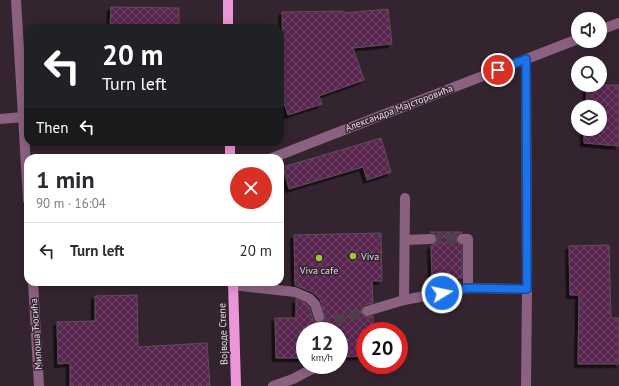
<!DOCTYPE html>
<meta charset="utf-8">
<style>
:root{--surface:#fff;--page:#f7f7f7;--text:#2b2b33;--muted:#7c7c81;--line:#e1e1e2}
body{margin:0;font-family:"PT Sans",sans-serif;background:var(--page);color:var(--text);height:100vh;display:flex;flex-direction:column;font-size:15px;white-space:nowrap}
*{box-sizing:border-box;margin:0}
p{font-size:13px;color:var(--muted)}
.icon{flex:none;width:22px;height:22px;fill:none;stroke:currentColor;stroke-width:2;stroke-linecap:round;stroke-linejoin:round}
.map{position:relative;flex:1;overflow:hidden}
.sheet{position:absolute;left:24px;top:154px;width:260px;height:132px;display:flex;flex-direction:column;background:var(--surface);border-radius:12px;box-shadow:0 2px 10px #0003}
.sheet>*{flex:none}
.hud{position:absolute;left:24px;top:24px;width:260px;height:122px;border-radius:12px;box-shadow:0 2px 10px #0003;background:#202124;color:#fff;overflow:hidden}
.fabs{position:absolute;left:571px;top:12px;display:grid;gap:8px}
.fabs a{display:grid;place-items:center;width:36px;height:36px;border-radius:50%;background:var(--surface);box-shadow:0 2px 10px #0003;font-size:20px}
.speed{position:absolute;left:296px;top:322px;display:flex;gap:8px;font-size:20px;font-weight:700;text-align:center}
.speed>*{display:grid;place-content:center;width:52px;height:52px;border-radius:50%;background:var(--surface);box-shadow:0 2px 10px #0003;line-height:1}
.speed small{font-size:10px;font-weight:400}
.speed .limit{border:6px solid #d22;background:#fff;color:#111}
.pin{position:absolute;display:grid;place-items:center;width:34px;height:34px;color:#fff;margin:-17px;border:2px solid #fff;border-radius:50%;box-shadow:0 1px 4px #0007}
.me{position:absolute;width:44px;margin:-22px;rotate:80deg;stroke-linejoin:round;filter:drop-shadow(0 0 3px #0008)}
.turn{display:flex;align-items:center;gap:14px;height:84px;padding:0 12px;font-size:18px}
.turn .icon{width:52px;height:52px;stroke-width:2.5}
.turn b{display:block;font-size:28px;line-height:34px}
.then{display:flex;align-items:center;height:38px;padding:0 12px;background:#0003;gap:8px;font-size:15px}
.round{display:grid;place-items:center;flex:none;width:42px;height:42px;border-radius:21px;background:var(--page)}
.headline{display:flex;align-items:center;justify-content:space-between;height:68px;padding:0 12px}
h1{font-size:24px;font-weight:800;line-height:30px}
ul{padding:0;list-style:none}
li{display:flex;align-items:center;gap:12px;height:56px;padding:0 12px;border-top:1px solid var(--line)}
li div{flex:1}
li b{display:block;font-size:15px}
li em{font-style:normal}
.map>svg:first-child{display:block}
.building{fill:url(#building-cross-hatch);stroke:#5f4d5a;filter:url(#shadow)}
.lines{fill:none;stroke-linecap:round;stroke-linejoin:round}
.minor-tunnel{stroke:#4f3f4b;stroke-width:10;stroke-dasharray:10 5;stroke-linecap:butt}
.minor{stroke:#8b6181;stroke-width:10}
.major{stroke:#ec95d8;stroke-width:10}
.route-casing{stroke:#114b97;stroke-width:10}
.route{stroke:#1a73e8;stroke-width:7}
.poi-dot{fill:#9cca31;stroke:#342430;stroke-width:1.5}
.labels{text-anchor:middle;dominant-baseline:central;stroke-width:3;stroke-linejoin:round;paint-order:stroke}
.street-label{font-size:10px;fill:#e5dae2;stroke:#342430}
.poi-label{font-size:10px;fill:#e5dae2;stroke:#342430;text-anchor:start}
</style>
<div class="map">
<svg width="619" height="386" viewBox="0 0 619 386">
<defs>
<pattern id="building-cross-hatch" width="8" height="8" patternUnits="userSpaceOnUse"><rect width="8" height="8" fill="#59254f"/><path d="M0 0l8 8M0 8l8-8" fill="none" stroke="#714468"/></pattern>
<filter id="shadow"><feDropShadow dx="-3.5" dy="3.5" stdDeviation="0" flood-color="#0009"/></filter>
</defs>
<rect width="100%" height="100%" fill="#342430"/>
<g class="building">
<polygon points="111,7 179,8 179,28 110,28"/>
<polygon points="388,9 392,44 353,48 364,80 319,96 322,104 288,115 280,91 280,89 284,88 282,12 344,11 344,13"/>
<polygon points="587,85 619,85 619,146 584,143 584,129 600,129 600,107 586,107"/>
<polygon points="381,138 391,172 367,180 363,167 289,189 283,167"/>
<polygon points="430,232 462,232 462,233 459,233 457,235 456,239 457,243 462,245 462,278 432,279 431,246 435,244 437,239 436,235 434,233"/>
<polygon points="381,233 382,281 372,281 373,303 365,305 362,307 361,310 362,315 365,317 373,316 373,331 365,331 365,356 339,357 339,331 305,331 305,358 276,358 275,318 296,318 296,299 305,303 309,307 313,319 315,322 318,323 321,323 324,321 325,318 321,302 320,299 312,292 295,285 294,235"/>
<polygon points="609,245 611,318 619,318 619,364 578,364 579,295 570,295 569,246"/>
<polygon points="137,295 138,347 207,343 210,386 70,386 70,363 58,364 57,322 95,321 95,296"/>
</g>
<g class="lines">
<g class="minor-tunnel">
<polyline points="431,239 462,239"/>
<polyline points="321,324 367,311"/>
</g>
<g class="minor">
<polyline points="16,0 28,200"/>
<polyline points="600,30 619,23"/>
<polyline points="0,119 23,117"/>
<polyline points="272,158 578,39"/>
<polyline points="462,239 468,239 468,288"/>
<polyline points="405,240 431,239"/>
<polyline points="33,282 39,386"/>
<polyline points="233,285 295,292 309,298 315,304 319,317"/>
<polyline points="404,300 405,198"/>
<polyline points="367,311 404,300 468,288 527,289"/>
<polyline points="273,386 293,379 314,368 315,365"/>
<polyline points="526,386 527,289 526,59"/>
</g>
<g class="major">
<polyline points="228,0 228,28"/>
<polyline points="230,142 230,158"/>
<polyline points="233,282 236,386"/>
</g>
</g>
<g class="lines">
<g class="route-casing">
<polyline id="route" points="442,293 468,288 527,289 526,59 498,70"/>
</g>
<use href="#route" class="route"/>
</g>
<g class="poi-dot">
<circle cx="353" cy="256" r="4"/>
<circle cx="319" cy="258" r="4"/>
</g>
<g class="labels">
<g class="street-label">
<text transform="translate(399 108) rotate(-21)">Александра Мајсторовића</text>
<text transform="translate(36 334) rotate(-94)">Милоша Ћосића</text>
<text transform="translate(223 334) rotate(-92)">Војводе Степе</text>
</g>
<g class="poi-label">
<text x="361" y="256">Viva</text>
<text x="319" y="270" text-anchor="middle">Viva cafe</text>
</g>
</g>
</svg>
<div class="fabs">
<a><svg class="icon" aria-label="sound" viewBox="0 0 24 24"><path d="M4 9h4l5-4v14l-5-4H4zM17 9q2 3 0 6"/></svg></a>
<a><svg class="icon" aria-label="search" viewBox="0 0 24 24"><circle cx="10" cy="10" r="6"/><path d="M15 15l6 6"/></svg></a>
<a><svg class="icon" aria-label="layers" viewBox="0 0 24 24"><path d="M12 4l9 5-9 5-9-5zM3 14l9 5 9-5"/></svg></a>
</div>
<div class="speed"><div>12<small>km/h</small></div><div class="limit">20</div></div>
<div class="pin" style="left:498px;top:70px;background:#d93025"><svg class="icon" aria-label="arrive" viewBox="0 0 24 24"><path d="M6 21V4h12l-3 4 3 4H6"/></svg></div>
<svg class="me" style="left:442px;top:293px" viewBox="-20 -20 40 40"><circle r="17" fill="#1a73e8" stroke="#fff" stroke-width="3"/><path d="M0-11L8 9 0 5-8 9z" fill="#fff"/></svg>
<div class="hud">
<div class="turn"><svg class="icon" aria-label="left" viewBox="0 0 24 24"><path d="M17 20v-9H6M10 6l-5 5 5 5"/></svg><div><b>20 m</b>Turn left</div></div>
<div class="then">Then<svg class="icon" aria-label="left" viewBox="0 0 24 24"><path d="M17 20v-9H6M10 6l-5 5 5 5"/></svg></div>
</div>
<section class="sheet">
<div class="headline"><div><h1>1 min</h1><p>90 m · 16:04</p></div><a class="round" style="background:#d93025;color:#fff"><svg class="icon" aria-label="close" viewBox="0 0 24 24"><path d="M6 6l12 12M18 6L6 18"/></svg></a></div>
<ul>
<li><svg class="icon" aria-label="left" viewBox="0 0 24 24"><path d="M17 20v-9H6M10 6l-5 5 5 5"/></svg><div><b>Turn left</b></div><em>20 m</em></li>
</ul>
</section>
</div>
